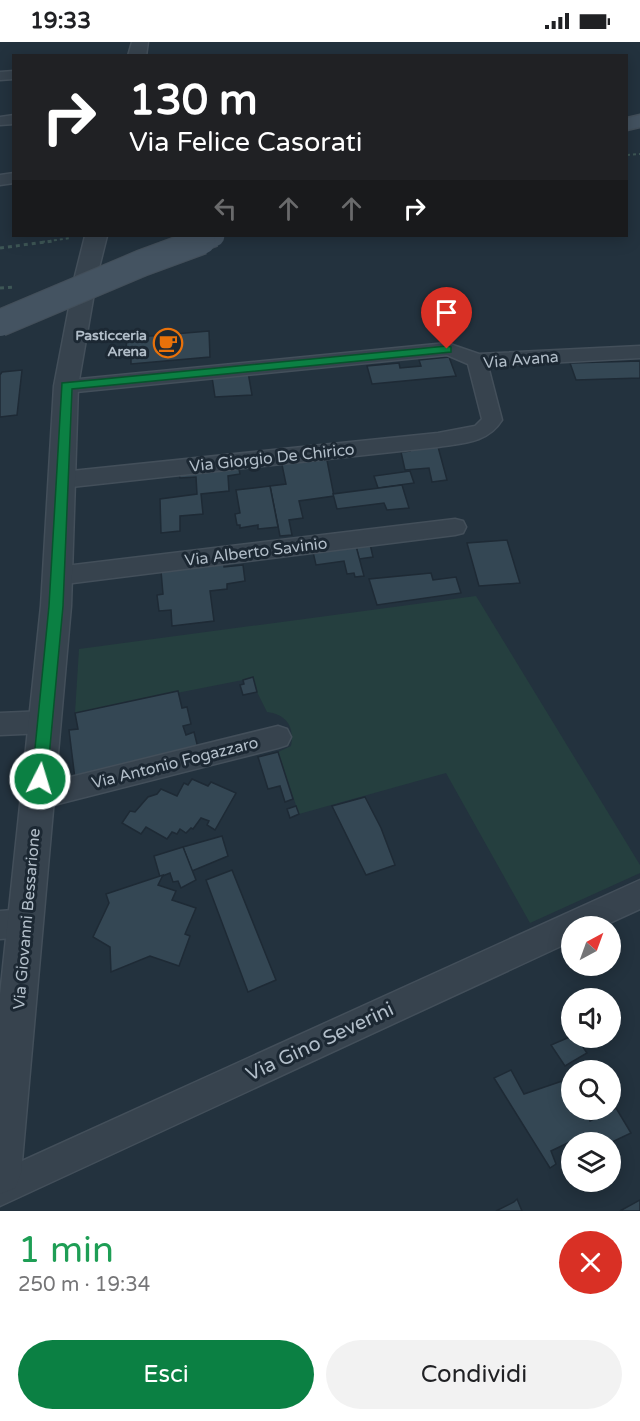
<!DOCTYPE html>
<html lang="it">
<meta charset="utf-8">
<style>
:root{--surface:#fff;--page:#f2f2f2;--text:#202124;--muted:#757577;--accent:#0b8043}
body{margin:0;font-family:"Varela Round",sans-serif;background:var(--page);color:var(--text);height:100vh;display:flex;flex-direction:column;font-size:22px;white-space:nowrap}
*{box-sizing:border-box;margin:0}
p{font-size:20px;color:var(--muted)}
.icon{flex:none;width:33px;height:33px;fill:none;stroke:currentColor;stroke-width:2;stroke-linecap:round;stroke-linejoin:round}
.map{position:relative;height:1169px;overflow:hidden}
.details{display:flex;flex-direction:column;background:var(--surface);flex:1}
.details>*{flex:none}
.guide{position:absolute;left:12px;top:12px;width:616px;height:183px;border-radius:0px;box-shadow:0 3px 15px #0003;background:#202124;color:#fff;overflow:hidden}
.needle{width:39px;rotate:41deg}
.tools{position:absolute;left:561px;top:874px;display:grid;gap:12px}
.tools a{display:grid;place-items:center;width:60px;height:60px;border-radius:50%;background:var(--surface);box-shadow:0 3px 15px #0003;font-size:30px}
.pin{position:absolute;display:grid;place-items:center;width:51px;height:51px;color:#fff;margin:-62px -26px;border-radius:50% 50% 50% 0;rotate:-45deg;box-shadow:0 0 6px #0007}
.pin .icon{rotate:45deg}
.me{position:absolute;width:66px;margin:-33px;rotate:5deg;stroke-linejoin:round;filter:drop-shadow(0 0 4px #0008)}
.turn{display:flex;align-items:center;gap:21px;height:126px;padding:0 18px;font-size:27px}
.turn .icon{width:78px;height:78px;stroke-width:2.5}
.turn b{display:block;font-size:42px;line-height:51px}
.lanes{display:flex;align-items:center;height:57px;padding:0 18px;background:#0003;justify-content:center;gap:30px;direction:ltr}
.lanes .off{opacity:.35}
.round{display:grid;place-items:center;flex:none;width:63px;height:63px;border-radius:32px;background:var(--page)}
.overview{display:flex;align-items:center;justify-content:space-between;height:102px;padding:0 18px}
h1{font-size:36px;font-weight:600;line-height:45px;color:#1e9e55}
.action{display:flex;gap:12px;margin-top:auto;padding:12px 18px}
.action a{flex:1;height:69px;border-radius:36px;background:var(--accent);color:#fff;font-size:24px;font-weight:600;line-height:69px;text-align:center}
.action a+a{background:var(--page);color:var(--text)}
.status{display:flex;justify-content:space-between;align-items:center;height:42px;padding:0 30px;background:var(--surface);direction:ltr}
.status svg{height:16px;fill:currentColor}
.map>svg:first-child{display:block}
.green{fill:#253f3f}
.building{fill:#344754;stroke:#1e2a35;stroke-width:1.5}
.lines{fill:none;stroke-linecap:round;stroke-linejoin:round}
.minor-casing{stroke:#434f5a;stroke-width:3}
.tertiary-casing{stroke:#434f5a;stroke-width:3}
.secondary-casing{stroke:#434f5a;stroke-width:3}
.path-far1{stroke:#3e5756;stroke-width:2;stroke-dasharray:3 3;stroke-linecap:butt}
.path{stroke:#3e5756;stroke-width:3;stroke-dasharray:4 4;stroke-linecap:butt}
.minor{fill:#37434e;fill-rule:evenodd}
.tertiary{fill:#37434e;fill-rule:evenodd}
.secondary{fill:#445361;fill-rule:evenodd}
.secondary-bridge-far1-casing{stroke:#434f5a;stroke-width:23;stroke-linecap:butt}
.secondary-bridge-casing{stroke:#434f5a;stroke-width:28;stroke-linecap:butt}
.secondary-bridge-far1{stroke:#445361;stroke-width:21}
.secondary-bridge{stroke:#445361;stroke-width:26}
.route{fill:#0b8043;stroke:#07532c;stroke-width:1.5}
.labels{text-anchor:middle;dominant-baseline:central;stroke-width:6;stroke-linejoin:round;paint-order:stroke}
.far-poi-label{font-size:14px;font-weight:bold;fill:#b2bec9;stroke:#1c2833;text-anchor:end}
.street-label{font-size:16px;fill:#b2bec9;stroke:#1c2833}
.near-street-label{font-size:20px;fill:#b2bec9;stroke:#1c2833}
</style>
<div class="status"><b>19:33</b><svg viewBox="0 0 49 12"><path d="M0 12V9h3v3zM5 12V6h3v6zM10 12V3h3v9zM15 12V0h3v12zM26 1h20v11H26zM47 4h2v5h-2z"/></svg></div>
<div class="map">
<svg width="640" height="1169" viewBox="0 0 640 1169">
<rect width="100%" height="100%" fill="#23323e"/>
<path class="green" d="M476,554L640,823V831L530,881L446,731L299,772L278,710L291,704C295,685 286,672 267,670L257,650L253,636L75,671L79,607Z"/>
<g class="building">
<polygon points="209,289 210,315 131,322 131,306 126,307 127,296"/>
<polygon points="449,315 456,334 372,342 367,324 399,321 400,326 421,324 419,318"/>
<polygon points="640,319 640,336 576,338 570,321"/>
<polygon points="22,328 17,373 0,375 0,333 2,330"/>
<polygon points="248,330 252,353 215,355 212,335"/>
<polygon points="437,401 447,438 432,440 429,426 405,428 401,410 410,409 409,403"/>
<polygon points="326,413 334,454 299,459 303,476 289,478 292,493 280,494 270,444 286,442 281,418"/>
<polygon points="238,423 240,432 228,434 229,449 201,452 203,472 180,474 180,489 161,491 160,457 197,452 196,435 180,436 178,429"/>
<polygon points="410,429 414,441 378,446 374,434"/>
<polygon points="402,443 409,466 387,468 384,461 337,467 333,452"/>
<polygon points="270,444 278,485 258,487 258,483 240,486 240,483 237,483 235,472 240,471 236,448"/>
<polygon points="507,498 520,541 479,544 467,501"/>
<polygon points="370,502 373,515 359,517 356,504"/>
<polygon points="356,504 364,534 355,535 354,531 347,532 344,519 316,523 313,510"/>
<polygon points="224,521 224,525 243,523 245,539 227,542 227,547 210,549 214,579 172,584 171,568 159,569 157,553 163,552 161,529"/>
<polygon points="431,531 433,538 456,535 461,551 377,563 369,537"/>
<polygon points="253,635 257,650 243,653 240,643 244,642 243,638"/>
<polygon points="178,649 182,666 187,665 191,682 183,684 186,693 194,690 198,706 75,737 69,688 78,687 75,671"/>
<polygon points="278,710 293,757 285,760 280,744 268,747 258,715"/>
<polygon points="192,737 208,744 211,740 236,751 215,788 207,783 209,779 201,776 193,787 191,786 186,791 180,787 177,792 172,790 167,797 146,785 141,792 122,781 130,769 135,770 148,755 157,752 161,747 177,754 184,741 188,743"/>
<polygon points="365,755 381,786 395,823 366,833 332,764"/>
<polygon points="296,764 299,772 290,776 287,767"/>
<polygon points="222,794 228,814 192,829 183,805"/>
<polygon points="183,805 196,838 181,846 178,839 173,840 170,831 160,835 154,814"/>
<polygon points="232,828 276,938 248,950 206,838"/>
<polygon points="163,833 158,843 176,849 172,858 196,866 185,892 190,894 179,924 150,914 111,930 110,905 93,895 109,861 106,852"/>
<polygon points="572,994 572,996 577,996 587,1011 565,1024 551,1003"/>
<polygon points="511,1028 524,1052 571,1036 572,1068 585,1068 590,1079 616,1066 631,1091 610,1101 576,1101 574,1098 551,1109 556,1122 550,1126 494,1036"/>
<polygon points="517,1157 522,1169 496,1169 514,1160"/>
<polygon points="640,1158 640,1169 620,1169"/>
</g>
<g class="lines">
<g class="minor-casing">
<g id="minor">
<polygon points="14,29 14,37 0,38 0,30"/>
<polygon points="14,73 14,82 0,83 0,75"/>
<polygon points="14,131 14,141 0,143 0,133"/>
<path d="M447,301L479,312L640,304V316L488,324L502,378C488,401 463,401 438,405L62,446L54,443L51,438L54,433L62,430L438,391L475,384L482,377L468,322L447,313L66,351L59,349L56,344L59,339Z"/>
<polygon points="455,477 463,479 466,485 463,491 455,493 57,543 49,540 45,534 49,528 57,525"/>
<polygon points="45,669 54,672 58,680 54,688 45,691 0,693 0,671"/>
<polygon points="278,684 287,687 291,695 287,703 278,706 38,767 28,764 24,755 28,746 38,743"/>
<polygon points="640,838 640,867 601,885 572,885 572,899 0,1164 0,1129"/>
<polygon points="26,867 36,871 41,881 36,891 26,895 0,897 0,869"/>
</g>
</g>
<g class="tertiary-casing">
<g id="tertiary">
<polygon points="132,0 148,0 146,14 128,14"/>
<polygon points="85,194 107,194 97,234 78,344 71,564 21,1131 15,1146 0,1152 0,953 41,564 54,344 75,234"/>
</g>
</g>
<g class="secondary-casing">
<polygon id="secondary" points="640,73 640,85 627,88 627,76"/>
</g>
<g class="path-far1">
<polyline points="627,113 640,112"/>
<polyline points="42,200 71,196"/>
</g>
<g class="path">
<polyline points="0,206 53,199"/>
<polyline points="0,246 14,245"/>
</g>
<use href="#minor" class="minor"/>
<use href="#tertiary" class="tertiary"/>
<use href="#secondary" class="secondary"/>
<g class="secondary-bridge-far1-casing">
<polyline id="secondary-bridge-far1" points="198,200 214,194"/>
</g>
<g class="secondary-bridge-casing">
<polyline id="secondary-bridge" points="0,281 142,221 202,199"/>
</g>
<use href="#secondary-bridge-far1" class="secondary-bridge-far1"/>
<use href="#secondary-bridge" class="secondary-bridge"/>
</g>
<polygon class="route" points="447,304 451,305 451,310 72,347 63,564 47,737 45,741 40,743 34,741 32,737 49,564 62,341"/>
<defs>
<g id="cafe-ring" transform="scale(1.5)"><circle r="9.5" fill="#1c2833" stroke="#e8710a" stroke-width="1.5"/><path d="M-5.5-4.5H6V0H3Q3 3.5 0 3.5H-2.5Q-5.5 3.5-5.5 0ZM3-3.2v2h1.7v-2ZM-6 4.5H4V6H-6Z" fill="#e8710a"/></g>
</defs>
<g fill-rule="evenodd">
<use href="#cafe-ring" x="168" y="301"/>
</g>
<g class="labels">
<g class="far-poi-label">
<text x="147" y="293">Pasticceria<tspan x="147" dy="16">Arena</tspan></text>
</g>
<g class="street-label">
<text transform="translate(521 318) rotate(-5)">Via Avana</text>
<text transform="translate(272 416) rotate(-6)">Via Giorgio De Chirico</text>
<text transform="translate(256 510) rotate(-7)">Via Alberto Savinio</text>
<text transform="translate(175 721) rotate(-14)">Via Antonio Fogazzaro</text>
<text transform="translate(27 877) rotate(-85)">Via Giovanni Bessarione</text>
</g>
<g class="near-street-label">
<text transform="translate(320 1000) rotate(-25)">Via Gino Severini</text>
</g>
</g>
</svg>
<div class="tools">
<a><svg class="needle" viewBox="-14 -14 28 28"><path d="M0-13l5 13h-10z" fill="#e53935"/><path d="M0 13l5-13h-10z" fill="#757577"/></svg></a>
<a><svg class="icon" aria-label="sound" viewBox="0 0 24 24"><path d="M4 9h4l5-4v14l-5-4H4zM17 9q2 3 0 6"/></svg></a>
<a><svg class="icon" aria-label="search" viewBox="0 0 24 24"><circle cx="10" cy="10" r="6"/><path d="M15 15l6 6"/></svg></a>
<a><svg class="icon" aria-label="layers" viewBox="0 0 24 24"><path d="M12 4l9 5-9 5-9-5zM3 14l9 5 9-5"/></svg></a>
</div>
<div class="pin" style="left:447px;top:307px;background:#d93025"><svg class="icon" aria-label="arrive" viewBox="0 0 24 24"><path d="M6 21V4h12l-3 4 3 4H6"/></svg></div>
<svg class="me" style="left:40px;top:737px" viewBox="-20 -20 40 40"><circle r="17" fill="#0b8043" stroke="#fff" stroke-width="3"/><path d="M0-11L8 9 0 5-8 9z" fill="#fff"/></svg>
<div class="guide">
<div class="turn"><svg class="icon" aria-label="right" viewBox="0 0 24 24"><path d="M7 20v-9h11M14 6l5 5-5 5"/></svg><div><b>130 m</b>Via Felice Casorati</div></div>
<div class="lanes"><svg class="icon off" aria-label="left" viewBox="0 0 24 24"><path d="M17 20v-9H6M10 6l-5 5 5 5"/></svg><svg class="icon off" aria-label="ahead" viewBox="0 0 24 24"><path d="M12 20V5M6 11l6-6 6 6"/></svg><svg class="icon off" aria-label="ahead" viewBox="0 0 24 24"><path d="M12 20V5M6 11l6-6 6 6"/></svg><svg class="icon" aria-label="right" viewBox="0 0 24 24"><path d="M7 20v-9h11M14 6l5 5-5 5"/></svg></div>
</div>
</div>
<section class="details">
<div class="overview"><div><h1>1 min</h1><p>250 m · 19:34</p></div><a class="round" style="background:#d93025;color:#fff"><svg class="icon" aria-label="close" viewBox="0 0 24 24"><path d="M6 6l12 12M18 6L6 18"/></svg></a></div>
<div class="action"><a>Esci</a><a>Condividi</a></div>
</section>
